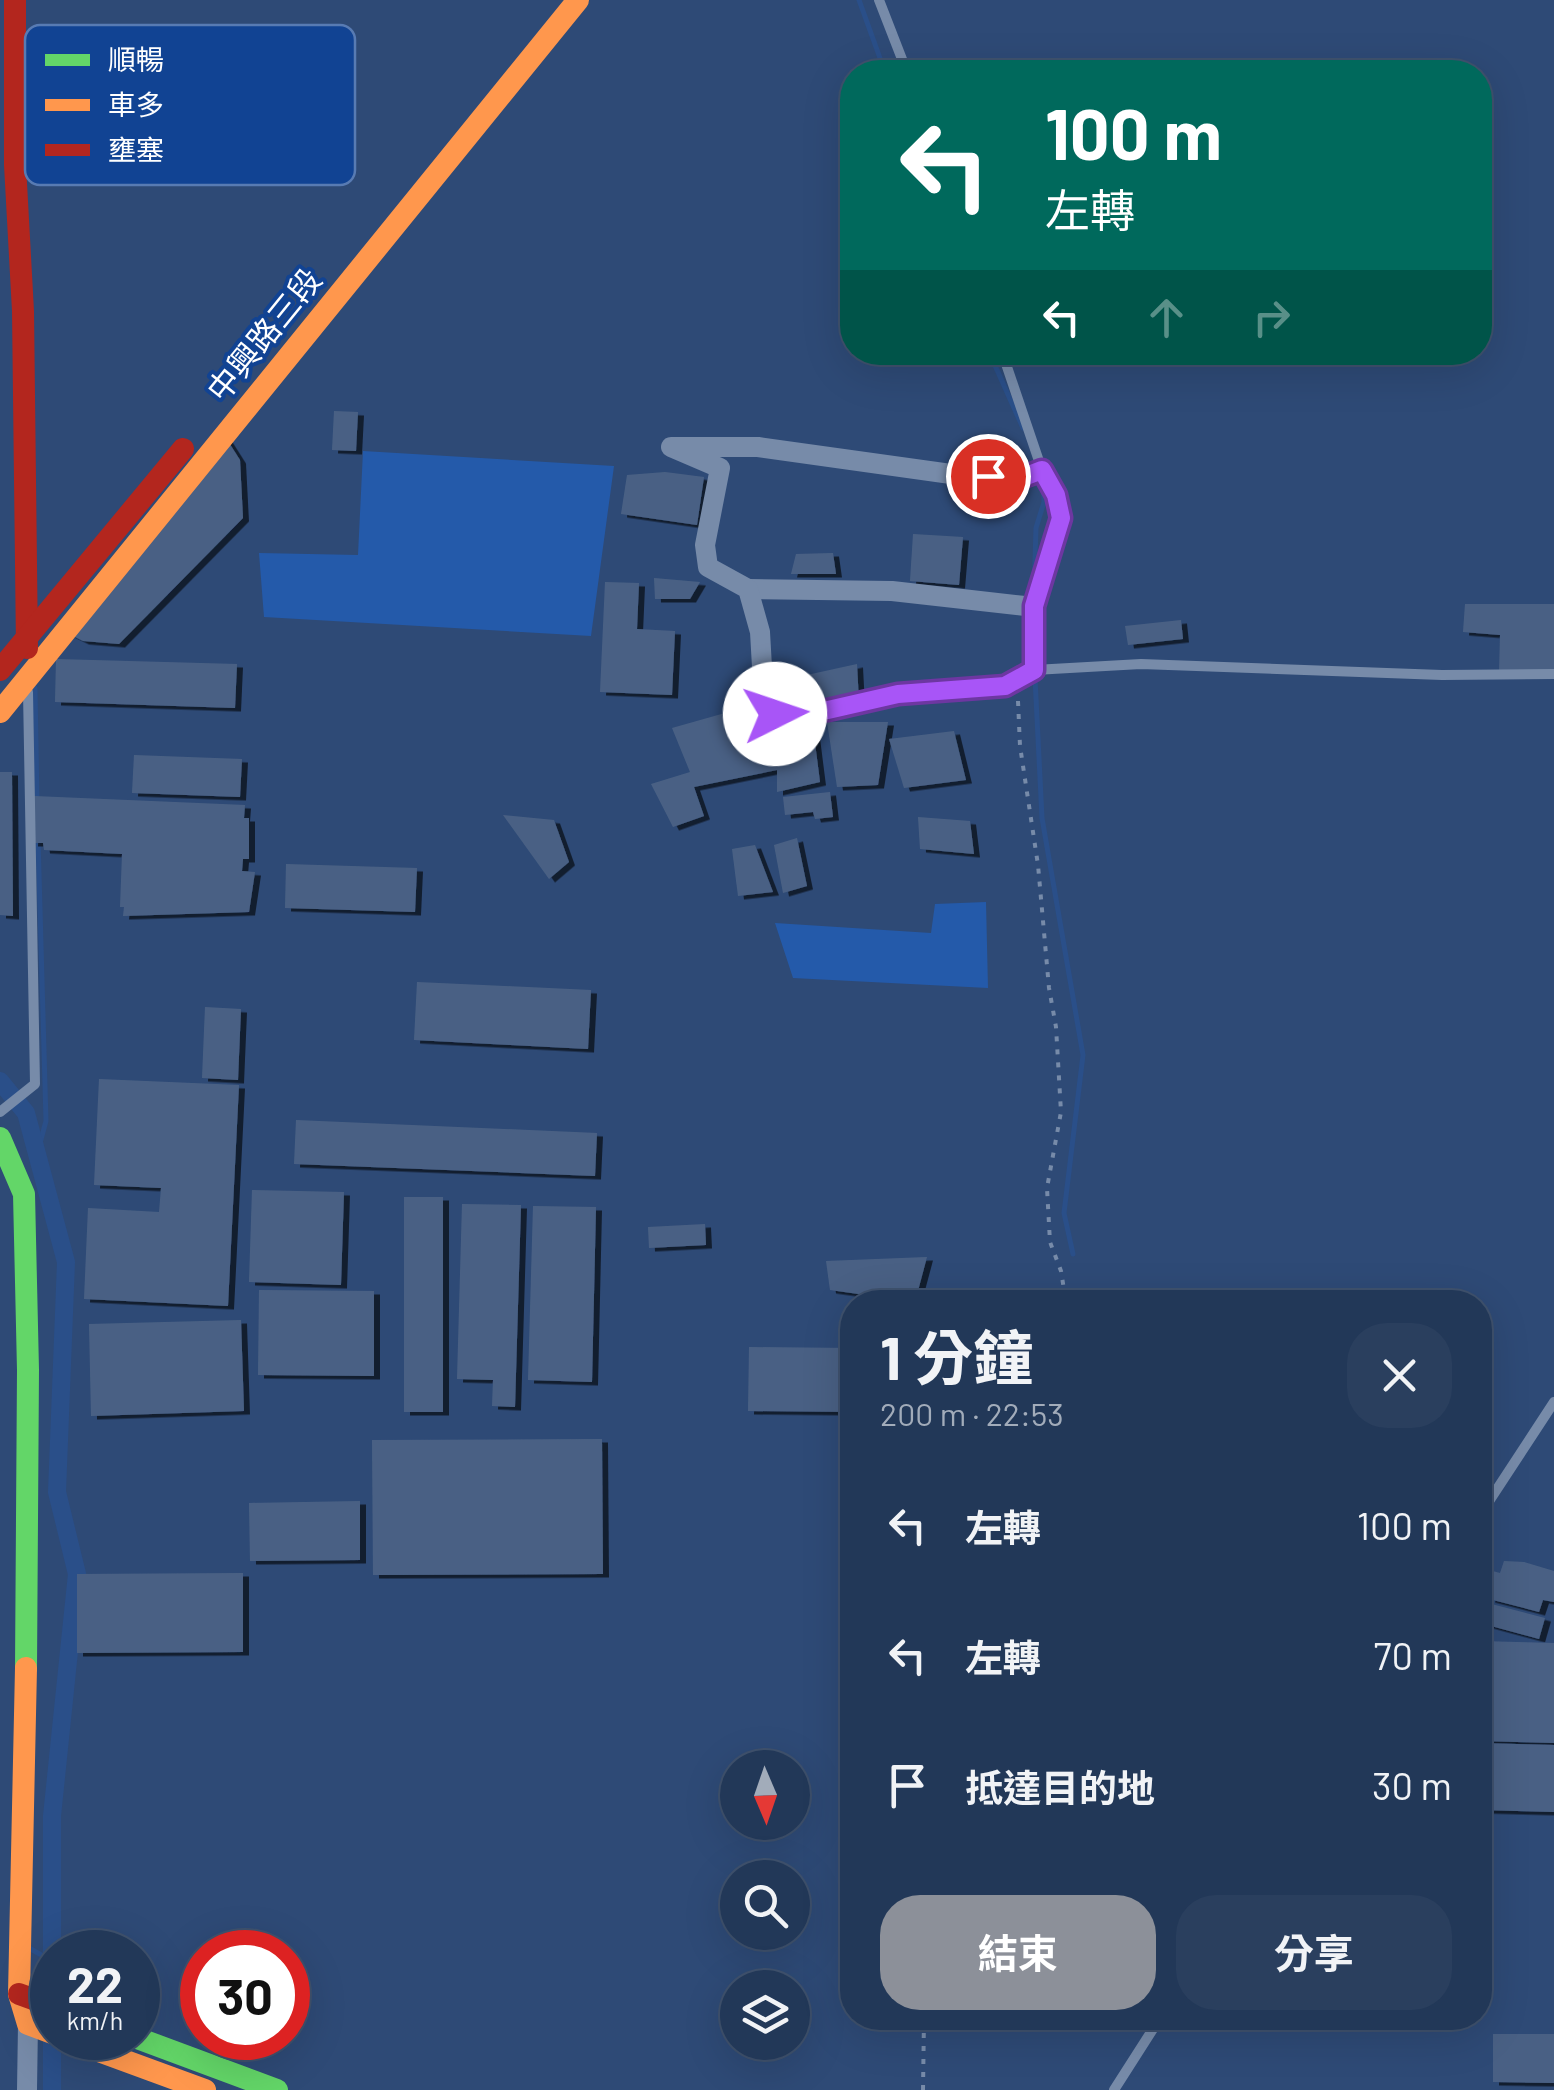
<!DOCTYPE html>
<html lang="zh-TW">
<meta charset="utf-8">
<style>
:root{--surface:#223858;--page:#2a3f5e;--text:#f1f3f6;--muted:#a2acba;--line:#3f526e;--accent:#8c9099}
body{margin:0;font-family:Barlow,"Noto Sans TC",sans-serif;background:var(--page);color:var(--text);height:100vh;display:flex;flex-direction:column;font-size:38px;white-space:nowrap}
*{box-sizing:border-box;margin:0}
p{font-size:32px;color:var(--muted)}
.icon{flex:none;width:55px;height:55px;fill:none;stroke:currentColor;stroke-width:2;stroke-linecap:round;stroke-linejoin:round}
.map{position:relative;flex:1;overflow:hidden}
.details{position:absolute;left:840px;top:1290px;width:652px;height:740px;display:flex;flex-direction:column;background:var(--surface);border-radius:40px;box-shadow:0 10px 40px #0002,0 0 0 2px var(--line)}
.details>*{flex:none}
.guide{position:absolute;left:840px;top:60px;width:652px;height:305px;border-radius:40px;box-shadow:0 10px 40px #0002,0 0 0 2px var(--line);background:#00695c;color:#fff;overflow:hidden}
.needle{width:65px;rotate:178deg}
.controls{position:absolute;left:720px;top:1750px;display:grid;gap:20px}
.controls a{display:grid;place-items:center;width:90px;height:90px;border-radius:50%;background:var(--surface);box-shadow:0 10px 40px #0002,0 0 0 2px var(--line);font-size:50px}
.speed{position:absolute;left:30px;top:1930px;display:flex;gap:20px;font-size:50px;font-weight:700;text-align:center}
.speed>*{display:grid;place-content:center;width:130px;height:130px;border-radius:50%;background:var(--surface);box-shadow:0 10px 40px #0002,0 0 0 2px var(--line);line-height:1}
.speed small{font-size:25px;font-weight:400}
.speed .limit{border:15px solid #d22;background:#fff;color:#111}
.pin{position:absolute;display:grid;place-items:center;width:85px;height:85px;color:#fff;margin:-42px;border:5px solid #fff;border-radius:50%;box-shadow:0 2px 10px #0007}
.me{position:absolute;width:110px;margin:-55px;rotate:86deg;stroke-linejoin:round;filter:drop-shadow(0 0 8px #0008)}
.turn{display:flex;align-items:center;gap:35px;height:210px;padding:0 40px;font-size:45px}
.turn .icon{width:130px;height:130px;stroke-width:2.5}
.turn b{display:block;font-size:70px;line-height:85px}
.lanes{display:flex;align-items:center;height:95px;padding:0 40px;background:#0003;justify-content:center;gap:50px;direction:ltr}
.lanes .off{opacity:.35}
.round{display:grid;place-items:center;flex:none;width:105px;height:105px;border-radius:40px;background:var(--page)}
.overview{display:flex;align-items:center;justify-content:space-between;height:170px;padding:0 40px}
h1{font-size:60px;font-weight:700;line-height:75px}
.action{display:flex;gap:20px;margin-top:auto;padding:20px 40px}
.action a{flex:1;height:115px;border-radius:40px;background:var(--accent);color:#fff;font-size:40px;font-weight:700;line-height:115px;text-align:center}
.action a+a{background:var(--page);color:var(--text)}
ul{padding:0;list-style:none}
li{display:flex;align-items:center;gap:30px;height:130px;padding:0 40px}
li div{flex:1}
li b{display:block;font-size:38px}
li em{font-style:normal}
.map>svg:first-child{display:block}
.green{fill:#245aaa}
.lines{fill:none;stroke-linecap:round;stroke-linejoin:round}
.stream{stroke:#2a4f89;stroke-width:5}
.canal{stroke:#2a4f89;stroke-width:18}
.building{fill:#4a6184;filter:url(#shadow)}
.path{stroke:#778ba9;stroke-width:4;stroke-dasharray:5 8;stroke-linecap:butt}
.lane{stroke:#778ba9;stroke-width:10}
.street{stroke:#778ba9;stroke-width:20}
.fast{stroke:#63d668;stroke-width:22}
.slow{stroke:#ff974d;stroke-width:22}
.jam{stroke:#b3261e;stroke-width:22}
.route-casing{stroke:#6d37a1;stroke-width:25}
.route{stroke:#a855f7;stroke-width:18}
.labels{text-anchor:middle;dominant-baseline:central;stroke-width:8;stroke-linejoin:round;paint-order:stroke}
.street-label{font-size:32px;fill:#fff;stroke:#114393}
.key{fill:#114393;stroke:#587bb3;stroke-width:2.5}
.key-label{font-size:28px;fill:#fff}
</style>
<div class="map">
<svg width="1554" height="2090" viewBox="0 0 1554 2090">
<defs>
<filter id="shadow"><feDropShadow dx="6" dy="3.5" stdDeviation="0" flood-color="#0009"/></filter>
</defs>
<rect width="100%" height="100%" fill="#2e4a76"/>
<g class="green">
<polygon points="363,451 614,466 591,636 264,617 259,553 358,555"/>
<polygon points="986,902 988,988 793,978 775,923 931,933 935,904"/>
</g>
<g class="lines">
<g class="stream">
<polyline points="859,0 885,72"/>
<polyline points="989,352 1023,428"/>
<polyline points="1034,592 1036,528 1044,502 1043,480"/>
<polyline points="1035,678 1042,818 1083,1055 1064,1213 1073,1254"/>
<polyline points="35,688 37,802"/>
<polyline points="37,1154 46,1121 38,838"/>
<polyline points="29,1948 52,1961"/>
</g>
<polyline class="canal" points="0,1081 26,1113 66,1262 57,1492 77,1574 52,1816 52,2090"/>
</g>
<g class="building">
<polygon points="334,411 358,412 356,451 332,450"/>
<polygon points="226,438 240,460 243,518 119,644 83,641 67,633"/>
<polygon points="665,472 704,477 697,525 621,514 627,475"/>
<polygon points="913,534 963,537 959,585 910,581"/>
<polygon points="833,553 836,574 791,574 796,554"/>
<polygon points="654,578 700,582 690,599 655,599"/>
<polygon points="605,582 639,583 637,629 675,631 672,695 600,692"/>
<polygon points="1465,604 1554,604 1554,674 1499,674 1500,635 1463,632"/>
<polygon points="1181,620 1183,639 1128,645 1125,626"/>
<polygon points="56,659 237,664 235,708 55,702"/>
<polygon points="857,664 859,702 775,714 775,682"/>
<polygon points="764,702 777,732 777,719 812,719 820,782 777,792 777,770 694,787 704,816 673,827 651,784 690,772 672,728"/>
<polygon points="827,722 888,722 878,785 837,787"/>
<polygon points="954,731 966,780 904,788 889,739"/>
<polygon points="134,755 242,759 240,797 132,793"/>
<polygon points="0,772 12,772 13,916 0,915"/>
<polygon points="830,792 833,817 815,819 813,812 785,815 783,797"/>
<polygon points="34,796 245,805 244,818 249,818 249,859 243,859 242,871 255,872 249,912 123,916 124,907 120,907 122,854 44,850 43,843 32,843"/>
<polygon points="503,815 554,820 569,862 549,879"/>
<polygon points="918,817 970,821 974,854 920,849"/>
<polygon points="797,838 807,886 783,893 774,845"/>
<polygon points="755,845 773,892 738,896 732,849"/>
<polygon points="286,864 417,868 415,912 285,908"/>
<polygon points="417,982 591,990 588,1049 414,1040"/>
<polygon points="205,1007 241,1009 238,1080 202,1078"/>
<polygon points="99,1079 239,1085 228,1306 84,1299 88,1208 159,1212 161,1188 94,1185"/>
<polygon points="296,1120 597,1133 595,1176 294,1164"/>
<polygon points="252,1190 344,1192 341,1285 249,1282"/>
<rect x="404" y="1197" width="39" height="215"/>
<polygon points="462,1204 521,1205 515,1407 492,1406 493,1380 457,1379"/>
<polygon points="533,1206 596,1207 592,1382 528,1380"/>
<polygon points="705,1224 706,1245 649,1248 648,1227"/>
<polygon points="927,1257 915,1302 830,1290 826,1261"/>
<polygon points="259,1290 374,1291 374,1376 258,1375"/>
<polygon points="241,1320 244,1411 91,1416 89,1324"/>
<polygon points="749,1347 852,1348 852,1412 748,1411"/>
<polygon points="602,1439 603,1574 373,1575 372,1440"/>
<polygon points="360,1501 360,1560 250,1561 249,1503"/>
<polygon points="1504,1561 1524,1562 1554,1571 1554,1602 1543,1600 1539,1612 1489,1599 1492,1589 1480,1587 1480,1578 1485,1569 1500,1573"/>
<polygon points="243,1573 243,1652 77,1653 77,1574"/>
<polygon points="1480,1601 1545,1618 1539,1639 1480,1623"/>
<polygon points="1480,1641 1554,1643 1554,1743 1480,1741"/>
<polygon points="1480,1743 1554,1745 1554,1812 1480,1810"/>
<polygon points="1493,2034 1554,2034 1554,2083 1493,2082"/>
</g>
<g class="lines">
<g class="path">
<polyline points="1018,701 1020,746 1038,865 1049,988 1056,1027 1061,1112 1047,1188 1050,1242 1061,1271 1066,1302"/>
<polyline points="923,2090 924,2018"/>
</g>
<g class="lane">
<polyline points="879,0 907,72"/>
<polyline points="1002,352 1042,470 1056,495 1061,518 1034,607 1034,670 1141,664 1442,675 1554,674"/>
<polyline points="0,1112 35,1084 28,692"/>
<polyline points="1480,1515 1554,1402"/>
<polyline points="1114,2090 1160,2018"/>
</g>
<g class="street">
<polyline points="748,589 892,591 1034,607"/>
<polyline points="1034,670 1005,686 899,695 828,710 775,714 764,702 760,632 748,589 708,567 705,545 720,468 671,447 758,447 958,475 1018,479 1042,470"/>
<polyline points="27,2090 28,2024"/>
</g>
<g class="fast">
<polyline points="0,1138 24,1194 28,1370 26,1668"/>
<polyline points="137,2038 277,2090"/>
</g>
<g class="slow">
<polyline points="0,712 578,0"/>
<polyline points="26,1668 19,1994 28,2024 52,2033"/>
<polyline points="63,2038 205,2090"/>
</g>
<g class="jam">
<polyline points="15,0 15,165 23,311 27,648"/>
<polyline points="0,670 183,449"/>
<polyline points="19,1994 52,2006"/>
</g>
</g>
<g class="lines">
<g class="route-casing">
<polyline id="route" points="775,714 828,710 898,694 1005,686 1034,670 1034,606 1061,518 1056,495 1042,470 1018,479 988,476"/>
</g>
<use href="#route" class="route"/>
</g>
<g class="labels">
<g class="street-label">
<text transform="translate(263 334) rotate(-51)">中興路三段</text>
</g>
</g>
<rect x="25" y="25" width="330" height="160" rx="15" class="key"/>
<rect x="45" y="54" width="45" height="12" fill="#63d668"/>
<rect x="45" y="99" width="45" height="12" fill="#ff974d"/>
<rect x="45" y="144" width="45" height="12" fill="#b3261e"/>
<g class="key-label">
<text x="108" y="70">順暢</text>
<text x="108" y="115">車多</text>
<text x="108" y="160">壅塞</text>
</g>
</svg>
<div class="controls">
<a><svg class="needle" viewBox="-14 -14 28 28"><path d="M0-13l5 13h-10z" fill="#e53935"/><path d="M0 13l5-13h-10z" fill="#a2acba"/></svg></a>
<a><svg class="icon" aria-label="search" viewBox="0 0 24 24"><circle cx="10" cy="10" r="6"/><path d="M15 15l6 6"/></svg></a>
<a><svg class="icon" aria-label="layers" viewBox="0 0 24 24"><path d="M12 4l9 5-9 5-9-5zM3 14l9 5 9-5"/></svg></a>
</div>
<div class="speed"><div>22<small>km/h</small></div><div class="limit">30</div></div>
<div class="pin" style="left:988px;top:476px;background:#d93025"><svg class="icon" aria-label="arrive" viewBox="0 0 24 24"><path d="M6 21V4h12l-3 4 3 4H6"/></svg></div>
<svg class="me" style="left:775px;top:714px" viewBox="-20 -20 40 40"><circle r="19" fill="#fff"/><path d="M0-13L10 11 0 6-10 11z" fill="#a855f7"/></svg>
<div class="guide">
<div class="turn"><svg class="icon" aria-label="left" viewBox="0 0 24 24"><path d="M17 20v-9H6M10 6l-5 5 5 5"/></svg><div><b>100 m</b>左轉</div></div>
<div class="lanes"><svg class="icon" aria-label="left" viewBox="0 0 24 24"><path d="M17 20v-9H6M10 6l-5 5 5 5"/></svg><svg class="icon off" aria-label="ahead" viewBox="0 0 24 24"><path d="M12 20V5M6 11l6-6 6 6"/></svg><svg class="icon off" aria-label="right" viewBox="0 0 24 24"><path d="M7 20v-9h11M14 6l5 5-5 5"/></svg></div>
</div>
<section class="details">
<div class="overview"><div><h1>1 分鐘</h1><p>200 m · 22:53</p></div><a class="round"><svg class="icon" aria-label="close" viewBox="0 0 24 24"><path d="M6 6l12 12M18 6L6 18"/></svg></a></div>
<ul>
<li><svg class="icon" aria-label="left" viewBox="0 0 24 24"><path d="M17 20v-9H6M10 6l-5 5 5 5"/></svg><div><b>左轉</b></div><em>100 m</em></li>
<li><svg class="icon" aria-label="left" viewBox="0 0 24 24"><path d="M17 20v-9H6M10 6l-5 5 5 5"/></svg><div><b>左轉</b></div><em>70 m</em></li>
<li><svg class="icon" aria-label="arrive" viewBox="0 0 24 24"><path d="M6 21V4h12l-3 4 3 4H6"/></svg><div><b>抵達目的地</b></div><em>30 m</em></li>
</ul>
<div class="action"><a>結束</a><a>分享</a></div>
</section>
</div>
